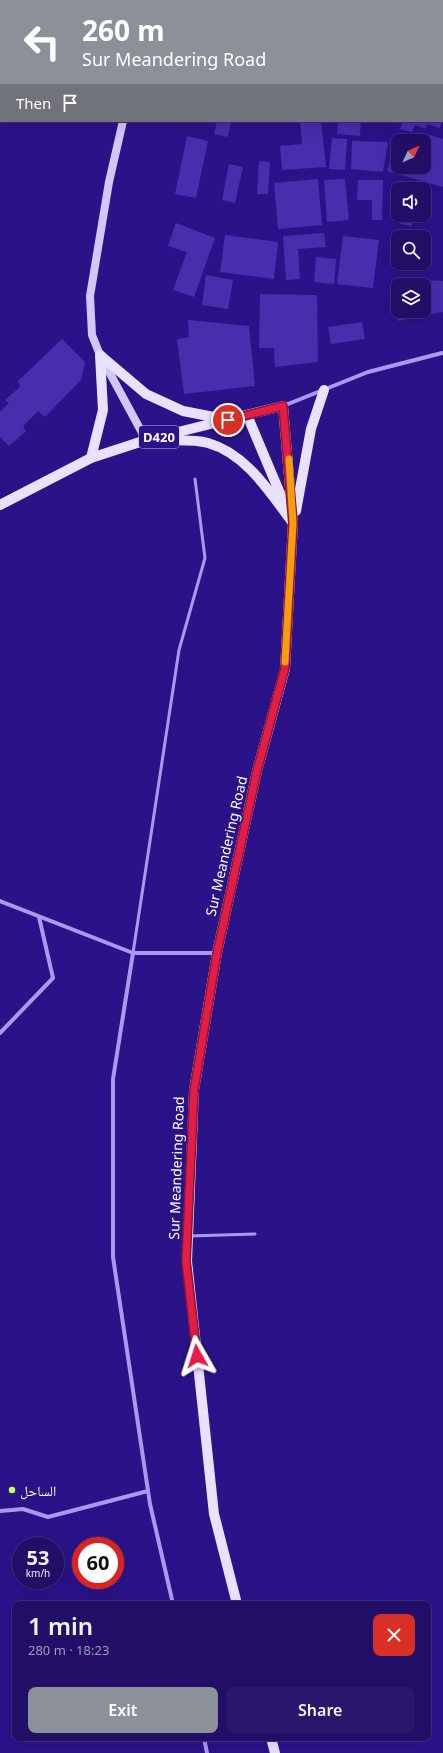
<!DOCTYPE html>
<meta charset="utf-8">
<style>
:root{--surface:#200e67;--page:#28176d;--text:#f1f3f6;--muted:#a29cc0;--line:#3d2e7b;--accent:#8c9099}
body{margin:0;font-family:"Noto Sans","Noto Naskh Arabic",sans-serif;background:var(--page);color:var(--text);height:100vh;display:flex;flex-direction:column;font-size:15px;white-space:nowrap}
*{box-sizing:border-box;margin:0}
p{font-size:13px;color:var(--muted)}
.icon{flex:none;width:22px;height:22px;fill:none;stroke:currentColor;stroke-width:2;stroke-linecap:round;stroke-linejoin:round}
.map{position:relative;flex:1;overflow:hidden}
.side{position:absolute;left:12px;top:1601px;width:419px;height:140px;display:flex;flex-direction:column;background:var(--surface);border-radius:8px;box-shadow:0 4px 16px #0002,0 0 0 1px var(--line)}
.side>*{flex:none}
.top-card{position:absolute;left:0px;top:0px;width:443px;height:122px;box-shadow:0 4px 16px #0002,0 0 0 1px var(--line);background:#8c9099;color:#fff;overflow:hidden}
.needle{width:26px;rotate:46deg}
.buttons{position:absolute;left:391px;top:134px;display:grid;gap:8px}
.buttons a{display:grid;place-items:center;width:40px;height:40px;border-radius:8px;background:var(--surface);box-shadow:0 4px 16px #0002,0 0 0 1px var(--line);font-size:20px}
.speed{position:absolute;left:12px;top:1537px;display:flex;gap:8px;font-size:20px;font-weight:700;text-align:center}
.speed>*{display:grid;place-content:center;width:52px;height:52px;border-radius:50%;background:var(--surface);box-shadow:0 4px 16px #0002,0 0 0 1px var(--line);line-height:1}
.speed small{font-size:10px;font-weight:400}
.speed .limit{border:6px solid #d22;background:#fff;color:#111}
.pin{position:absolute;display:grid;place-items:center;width:34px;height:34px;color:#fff;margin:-17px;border:2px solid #fff;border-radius:50%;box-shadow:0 1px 4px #0007}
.me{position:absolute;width:44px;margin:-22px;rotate:354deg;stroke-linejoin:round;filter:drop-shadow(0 0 3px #0008)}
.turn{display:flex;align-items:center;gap:14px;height:84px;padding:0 16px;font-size:18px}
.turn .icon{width:52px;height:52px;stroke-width:2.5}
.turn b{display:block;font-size:28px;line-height:34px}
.then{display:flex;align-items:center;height:38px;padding:0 16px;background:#0003;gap:8px;font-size:15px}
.round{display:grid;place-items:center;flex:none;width:42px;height:42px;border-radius:8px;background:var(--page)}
.headline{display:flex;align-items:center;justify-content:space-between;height:68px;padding:0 16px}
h1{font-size:24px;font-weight:600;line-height:30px}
.cta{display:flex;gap:8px;margin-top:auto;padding:8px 16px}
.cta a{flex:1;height:46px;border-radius:8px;background:var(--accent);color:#fff;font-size:16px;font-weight:600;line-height:46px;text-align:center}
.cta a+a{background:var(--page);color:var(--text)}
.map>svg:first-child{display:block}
.building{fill:#462ead}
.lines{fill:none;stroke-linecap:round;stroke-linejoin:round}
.lane{stroke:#a99af0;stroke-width:3}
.street{stroke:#a99af0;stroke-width:4}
.secondary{stroke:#d2c7fb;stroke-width:8}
.primary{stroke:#e9e2ff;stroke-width:10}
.route-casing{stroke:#92132f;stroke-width:10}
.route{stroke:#e11d48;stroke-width:7}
.slow{stroke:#f59e0b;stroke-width:7}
.poi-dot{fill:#c6ff58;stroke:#2a1389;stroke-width:1.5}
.labels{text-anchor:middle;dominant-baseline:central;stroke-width:4;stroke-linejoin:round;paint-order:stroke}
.shield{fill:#2a1389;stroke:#bfb8dc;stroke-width:1}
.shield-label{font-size:13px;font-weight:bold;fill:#fff}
.street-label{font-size:14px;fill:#fff;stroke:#2a1389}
.poi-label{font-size:14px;fill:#fff;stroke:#2a1389;text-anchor:start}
</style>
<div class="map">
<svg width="443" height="1753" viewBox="0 0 443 1753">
<rect width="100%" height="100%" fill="#2a1389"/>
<g class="building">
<polygon points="217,121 231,121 228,137 214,134"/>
<polygon points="300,121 321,121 326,167 282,170 280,146 302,144"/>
<polygon points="338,121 361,121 360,136 337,134"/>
<polygon points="403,121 442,121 440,128 427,124 426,129 415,125 412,132 400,129"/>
<polygon points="420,132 443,139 443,187 387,171 395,143 398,144 398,167 424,167 424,141 418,141"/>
<polygon points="187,136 208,141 196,198 175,194"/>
<polygon points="332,138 347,139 345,170 329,169"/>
<polygon points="352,141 388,142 383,172 351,169"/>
<polygon points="259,161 270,162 268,194 257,194"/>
<polygon points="229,164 243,167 235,203 222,200"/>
<polygon points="318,179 322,225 278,229 274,183"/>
<polygon points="345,179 349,220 327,222 324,180"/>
<polygon points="358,180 383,180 382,220 372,220 372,200 357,200"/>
<polygon points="401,215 414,215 412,226 400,224"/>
<polygon points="176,223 215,238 194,297 173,290 187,252 168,246"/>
<polygon points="324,233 326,247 298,249 300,279 286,280 283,236"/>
<polygon points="225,235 278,242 274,279 220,272"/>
<polygon points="343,236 379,240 373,288 337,284"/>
<polygon points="316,257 336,259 334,284 314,282"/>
<polygon points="206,275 233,280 228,309 202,305"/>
<polygon points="396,279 443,281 443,312 398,321 398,311 424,311 424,285 398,285 397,294"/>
<polygon points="260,294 317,295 318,362 275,367 274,348 259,348"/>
<polygon points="188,320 249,326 255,386 184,394 177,339 189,337"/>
<polygon points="362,322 365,339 331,344 328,327"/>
<polygon points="62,339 85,362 81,380 45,417 38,411 23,426 26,431 9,446 0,437 0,412 9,403 5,400 20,387 18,381"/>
</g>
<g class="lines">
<g class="lane">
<polyline points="133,953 179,650 205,558 195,479"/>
<polyline points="189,1236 255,1234"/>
</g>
<g class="street">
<polyline points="283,406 368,372 442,353"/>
<polyline points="0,901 133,953 216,953"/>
<polyline points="133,953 113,1079 113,1257 150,1504 173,1604"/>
<polyline points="0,1033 53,978 39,917"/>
<polyline points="0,1511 23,1509 48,1517 148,1491"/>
<polyline points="204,1738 207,1753"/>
</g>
<g class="secondary">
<polyline points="164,1 164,0"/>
<polyline points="123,121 109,182 90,296 92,335 100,355 146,440"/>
</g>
<g class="primary">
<polyline points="100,355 146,394 183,411 224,419"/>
<polyline points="247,415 287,510"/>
<path d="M159,440C175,441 194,439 208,443C247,454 270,493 293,523"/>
<polyline points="91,458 103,410 100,355"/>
<polyline points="0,505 91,458 146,440 283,406 293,523 285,669 257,771 217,953 194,1090 187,1261 214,1514 237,1604"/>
<polyline points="296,511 311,429 324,390"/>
<polyline points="271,1738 275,1753"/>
</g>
</g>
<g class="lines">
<g class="route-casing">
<polyline id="route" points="197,1356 186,1261 194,1090 217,953 257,771 285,668 293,523 283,406 228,420"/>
</g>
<use href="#route" class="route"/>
<polyline class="slow" points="285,662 293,523 289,459"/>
</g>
<circle class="poi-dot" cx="12" cy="1490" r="4"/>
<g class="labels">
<rect class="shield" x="139" y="426" width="40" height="22" rx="3"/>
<g class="shield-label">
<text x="159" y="437">D420</text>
</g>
<g class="street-label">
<text transform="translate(226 846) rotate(-77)">Sur Meandering Road</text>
<text transform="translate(176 1168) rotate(-88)">Sur Meandering Road</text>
</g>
<g class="poi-label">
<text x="20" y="1490">الساحل</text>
</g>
</g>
</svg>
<div class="buttons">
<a><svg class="needle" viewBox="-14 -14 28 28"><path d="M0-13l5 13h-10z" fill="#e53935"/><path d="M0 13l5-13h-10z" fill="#a29cc0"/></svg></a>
<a><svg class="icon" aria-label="sound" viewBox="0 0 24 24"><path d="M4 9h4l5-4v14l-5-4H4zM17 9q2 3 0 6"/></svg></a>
<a><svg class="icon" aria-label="search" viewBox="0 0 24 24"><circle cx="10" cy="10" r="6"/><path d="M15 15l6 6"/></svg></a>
<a><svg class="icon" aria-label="layers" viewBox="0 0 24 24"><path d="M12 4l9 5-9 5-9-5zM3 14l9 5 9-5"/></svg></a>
</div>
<div class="speed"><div>53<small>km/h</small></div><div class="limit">60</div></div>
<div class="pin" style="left:228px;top:420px;background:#d93025"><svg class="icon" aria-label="arrive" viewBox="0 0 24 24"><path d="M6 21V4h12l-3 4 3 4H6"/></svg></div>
<svg class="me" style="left:197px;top:1356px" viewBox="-20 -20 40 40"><path d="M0-17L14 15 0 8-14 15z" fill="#e11d48" stroke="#fff" stroke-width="4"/></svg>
<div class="top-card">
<div class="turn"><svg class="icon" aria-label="left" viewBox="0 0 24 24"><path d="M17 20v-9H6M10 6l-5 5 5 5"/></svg><div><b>260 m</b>Sur Meandering Road</div></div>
<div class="then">Then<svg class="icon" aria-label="arrive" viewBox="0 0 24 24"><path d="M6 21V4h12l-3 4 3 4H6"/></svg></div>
</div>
<section class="side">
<div class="headline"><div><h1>1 min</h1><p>280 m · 18:23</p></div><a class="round" style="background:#d93025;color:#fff"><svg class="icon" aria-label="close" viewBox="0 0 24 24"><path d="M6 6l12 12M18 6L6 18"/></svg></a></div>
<div class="cta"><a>Exit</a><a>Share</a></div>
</section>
</div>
